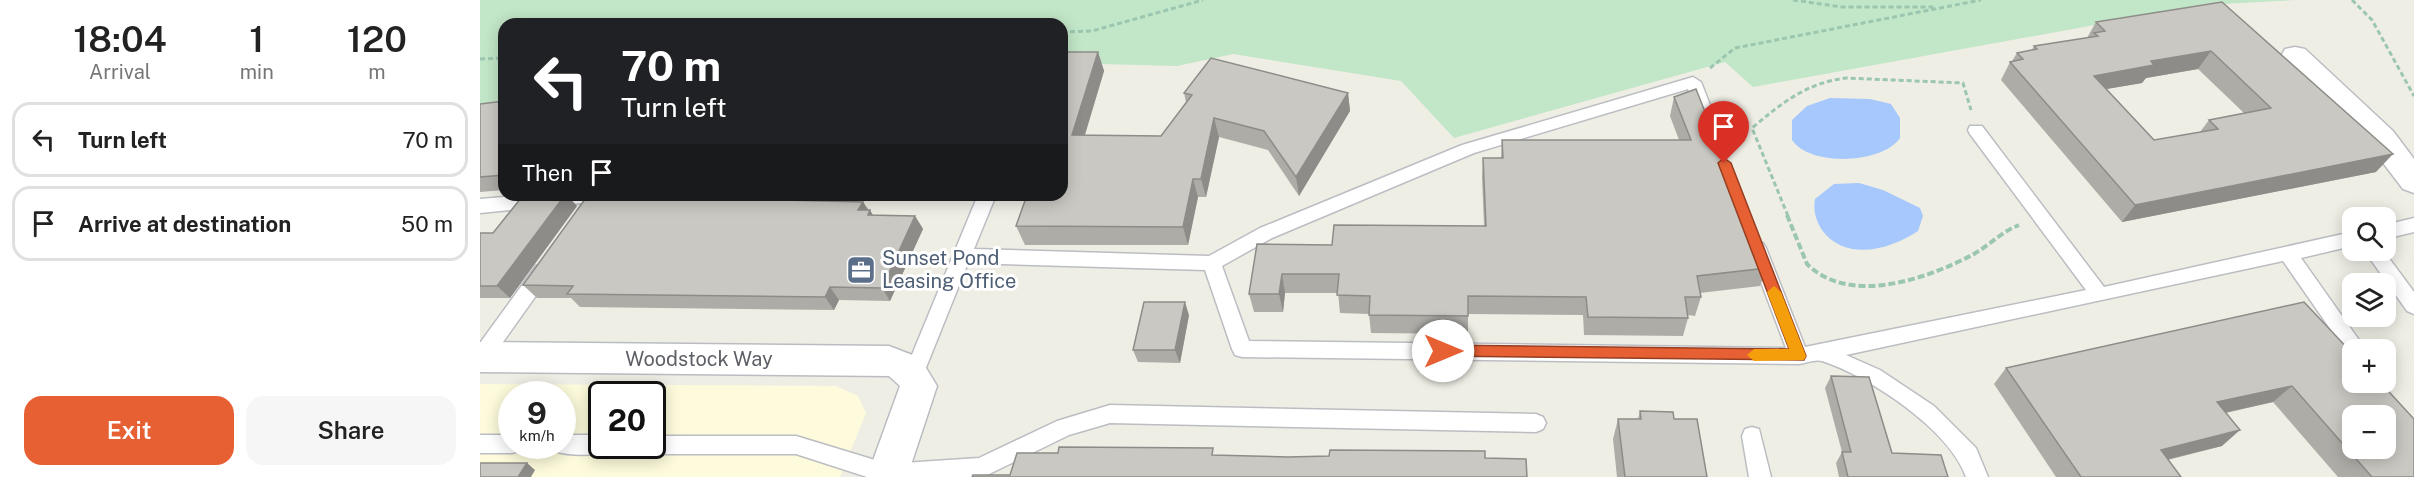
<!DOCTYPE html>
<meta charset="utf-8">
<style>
:root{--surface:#fff;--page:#f6f6f6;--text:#222;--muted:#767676;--line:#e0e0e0;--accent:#e66033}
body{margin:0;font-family:"Public Sans",sans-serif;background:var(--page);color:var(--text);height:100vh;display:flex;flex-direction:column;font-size:22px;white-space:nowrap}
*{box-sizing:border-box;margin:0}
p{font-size:20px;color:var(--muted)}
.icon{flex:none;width:33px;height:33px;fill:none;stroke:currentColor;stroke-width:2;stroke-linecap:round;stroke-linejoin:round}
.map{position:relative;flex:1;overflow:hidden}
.side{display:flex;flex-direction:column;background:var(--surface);width:480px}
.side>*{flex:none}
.hud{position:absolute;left:18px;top:18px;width:570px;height:183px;border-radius:18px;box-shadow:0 3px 15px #0003;background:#202124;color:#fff;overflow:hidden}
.fabs{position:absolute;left:1862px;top:207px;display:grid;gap:12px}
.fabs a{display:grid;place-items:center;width:54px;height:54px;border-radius:12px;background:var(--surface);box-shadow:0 3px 15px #0003;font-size:30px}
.speed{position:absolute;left:18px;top:381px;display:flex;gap:12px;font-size:30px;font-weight:700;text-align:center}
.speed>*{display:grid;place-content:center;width:78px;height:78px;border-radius:50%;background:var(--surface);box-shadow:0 3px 15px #0003;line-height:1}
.speed small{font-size:15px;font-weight:400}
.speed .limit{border:3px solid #111;border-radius:9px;background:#fff;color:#111}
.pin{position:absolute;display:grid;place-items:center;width:51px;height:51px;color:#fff;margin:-62px -26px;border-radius:50% 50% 50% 0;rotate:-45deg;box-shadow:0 0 6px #0007}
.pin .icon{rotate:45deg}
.me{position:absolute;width:66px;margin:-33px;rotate:90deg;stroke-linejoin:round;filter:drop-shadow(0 0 4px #0008)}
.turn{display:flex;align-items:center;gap:21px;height:126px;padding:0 24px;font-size:27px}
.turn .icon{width:78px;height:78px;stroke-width:2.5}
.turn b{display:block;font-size:42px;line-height:51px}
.then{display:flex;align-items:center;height:57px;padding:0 24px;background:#0003;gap:12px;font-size:22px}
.eta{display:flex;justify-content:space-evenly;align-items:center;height:102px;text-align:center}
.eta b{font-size:36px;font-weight:600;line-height:42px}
.cta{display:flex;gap:12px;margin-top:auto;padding:12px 24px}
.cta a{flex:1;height:69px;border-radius:18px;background:var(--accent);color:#fff;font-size:24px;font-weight:600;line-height:69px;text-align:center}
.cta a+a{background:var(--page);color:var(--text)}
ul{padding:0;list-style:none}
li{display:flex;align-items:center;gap:18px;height:75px;margin:0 12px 9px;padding:0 12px;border:3px solid var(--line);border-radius:18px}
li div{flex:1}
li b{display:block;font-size:22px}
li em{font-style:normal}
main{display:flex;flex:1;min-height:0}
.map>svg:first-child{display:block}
.commercial{fill:#fdfbdb;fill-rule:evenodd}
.green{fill:#c2e6c8}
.water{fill:#a6c8fd}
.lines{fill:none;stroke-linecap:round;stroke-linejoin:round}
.service-casing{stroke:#bcbdc3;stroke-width:3}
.minor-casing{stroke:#bcbdc3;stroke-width:3}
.secondary-casing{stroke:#babcc2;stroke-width:3}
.path-far1{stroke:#9bc6af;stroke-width:3;stroke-dasharray:5 3;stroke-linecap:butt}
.path{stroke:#9bc6af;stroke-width:4;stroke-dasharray:7 3;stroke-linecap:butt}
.service{fill:#fff;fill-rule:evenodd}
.minor{fill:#fff;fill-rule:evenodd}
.secondary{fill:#fff;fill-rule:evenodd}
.wall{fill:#aeaca7;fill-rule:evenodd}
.shaded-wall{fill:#8d8c88}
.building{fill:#cac8c2;stroke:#8d8c88;stroke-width:1.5;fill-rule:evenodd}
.route{fill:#e66033;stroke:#963e21;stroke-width:1.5}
.slow{fill:#f59e0b}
.labels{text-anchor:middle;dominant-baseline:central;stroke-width:6;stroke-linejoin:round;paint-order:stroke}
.service-label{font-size:20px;fill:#4e5e75;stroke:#fff;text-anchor:start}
.street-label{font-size:20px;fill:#5c5f65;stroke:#fff}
</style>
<main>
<section class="side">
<div class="eta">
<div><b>18:04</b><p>Arrival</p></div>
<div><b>1</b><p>min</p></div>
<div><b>120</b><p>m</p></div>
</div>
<ul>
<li><svg class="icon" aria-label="left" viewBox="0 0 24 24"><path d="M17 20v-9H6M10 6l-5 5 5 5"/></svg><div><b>Turn left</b></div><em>70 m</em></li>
<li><svg class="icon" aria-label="arrive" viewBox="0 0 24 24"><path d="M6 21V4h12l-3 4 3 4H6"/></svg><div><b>Arrive at destination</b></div><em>50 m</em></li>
</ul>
<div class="cta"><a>Exit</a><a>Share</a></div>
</section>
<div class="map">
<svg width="1934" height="477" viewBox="0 0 1934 477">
<rect width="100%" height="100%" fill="#efeee5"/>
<path class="commercial" d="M0,384L356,386L378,396L386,413L360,477H0ZM32,394H82V446H32ZM122,394H172V446H122Z"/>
<polygon class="green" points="0,0 1816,0 1725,5 1273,87 1245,62 974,138 921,81 753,54 697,66 582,63 582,24 24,24 24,102 0,104"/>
<g class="water">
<path d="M1350,98L1390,99L1411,104L1420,118V138C1402,164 1330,167 1312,140V120L1327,106Z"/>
<path d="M1379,183L1403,190L1440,208L1443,216L1438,231C1410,250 1365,262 1342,230C1336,221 1333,211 1335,199L1354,184Z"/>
</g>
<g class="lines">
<g class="service-casing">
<g id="service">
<path d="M1213,77L1221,82L1232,110L1230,114H1218L1208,89L994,153L792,238L742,266L769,341L1306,348L1268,248L1271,243H1283L1286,248L1325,347L1606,290L1490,134L1488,130L1490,126H1502L1624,287L1872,232V246L1821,258L1886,350H1872V357L1869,356L1803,261L1366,355L1400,370L1454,406L1496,448L1508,477H1486C1470,430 1389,376 1342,361C1335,359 1326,363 1319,364L762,357L755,355L752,349L725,270L488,263L441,380L434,382L427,380L424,374L498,195H516L494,249L729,256L780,228L982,145Z"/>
<polygon points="50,195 132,195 129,200 123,201 0,213 0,199"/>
<polygon points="1934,218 1934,232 1905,239 1905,225"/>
<polygon points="1884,250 1903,250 1934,292 1934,314 1927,311"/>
<polygon points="63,264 70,266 72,271 70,276 8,363 0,365 0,343 56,266"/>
<polygon points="630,405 1056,414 1063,417 1066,423 1063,429 1056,432 630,423 589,435 503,477 387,477 316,454 172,454 165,452 162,446 172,446 172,436 316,436 408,464 499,458 577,421"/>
<polygon points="1272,427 1279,429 1291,477 1269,477 1262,436 1265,429"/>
<polygon points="0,435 32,435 32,446 42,446 39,451 32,453 0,453"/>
<path d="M82,435H122V446H132L129,451C115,456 89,456 75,451L72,446H82Z"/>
</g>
</g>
<g class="minor-casing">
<polygon id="minor" points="1815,47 1825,49 1913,131 1934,159 1934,193 1923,189 1891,147 1805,63 1801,56 1805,49"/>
</g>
<g class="secondary-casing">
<polygon id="secondary" points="0,342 409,346 440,358 457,386 427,477 387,477 420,386 409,376 0,372"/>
</g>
<g class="path-far1">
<polyline points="1313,0 1362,7 1455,7"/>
<polyline points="1872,0 1892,20 1934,96"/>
<polyline points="582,32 612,31 723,0"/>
<polyline points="0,59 24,58"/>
<polyline points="1230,68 1255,48 1501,0"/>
<path d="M1308,216L1272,128C1302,103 1326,83 1366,78L1483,83L1491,110"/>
</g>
<path class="path" d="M1307,215L1327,264C1369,306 1447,279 1492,255C1509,246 1521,232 1539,225"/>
<use href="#service" class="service"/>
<use href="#minor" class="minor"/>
<use href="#secondary" class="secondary"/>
</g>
<g class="wall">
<path d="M1742,2L1896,172L1642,222L1521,80L1530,62L1532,61L1537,53L1552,50L1554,46L1607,38L1616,22ZM1718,69L1764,113L1729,120L1720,132L1674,140L1626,89L1662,83L1666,78Z"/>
<polygon points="618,52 624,71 605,135 681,136 706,102 704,93 868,93 870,111 819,196 788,150 739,137 726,197 718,197 708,245 545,245 536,226"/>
<polygon points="1194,97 1287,268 1280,286 1220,293 1221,297 1215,316 1208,315 1208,318 1203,336 1104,335 1103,315 988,314 988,334 891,333 889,314 860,313 858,293 805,293 803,312 774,312 769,294 852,245 1004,226 1002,177 1003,158 1021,158 1022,140 1199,140 1190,116"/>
<polygon points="24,101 24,190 0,192 0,104"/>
<polygon points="318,200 383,202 389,210 393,215 435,216 443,229 410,301 359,300 354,310 100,307 91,298 57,298 43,285"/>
<polygon points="97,206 30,298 0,298 0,233 13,233"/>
<polygon points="1824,302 1934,477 1858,477 1793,402 1746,413 1742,446 1688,460 1701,477 1576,477 1514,384 1526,368"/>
<polygon points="709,315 700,363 658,362 653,350"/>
<polygon points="1351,376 1412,453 1468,477 1359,477 1356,463 1362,452 1345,388"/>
<polygon points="1160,411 1194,419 1227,477 1137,477 1133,439 1138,419 1158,419"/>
</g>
<g class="shaded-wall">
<polygon points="1731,51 1718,69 1666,78 1662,83 1603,93 1614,76 1671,61"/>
<polygon points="618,52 624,71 599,154 592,135"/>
<polygon points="868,93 870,111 819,196 816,177"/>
<polygon points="734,118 739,137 726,197 721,179"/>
<polygon points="1913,154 1896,172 1642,222 1655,205"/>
<polygon points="713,179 718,197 708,245 703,227"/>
<polygon points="85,195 87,195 97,206 30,298 17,286"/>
<polygon points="305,195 320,195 313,213 303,200"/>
<polygon points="383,202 389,212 390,210 398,224 378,210"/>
<polygon points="435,216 443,229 410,301 402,288"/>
<polygon points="802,274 805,293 803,312 799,294"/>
<polygon points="350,287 359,300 354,310 345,297"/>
<polygon points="705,302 709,315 700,363 695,350"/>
<polygon points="1812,386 1793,402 1720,418 1737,402"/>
<polygon points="1760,430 1742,446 1664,465 1681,450"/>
<polygon points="47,463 55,470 51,477 38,477"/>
</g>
<g class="building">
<path d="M1742,2L1913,154L1655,205L1530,62L1543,59L1537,53L1557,49L1554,46L1618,36L1614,33L1625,31L1616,22ZM1731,51L1791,108L1729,120L1738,129L1674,140L1614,76L1674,65L1671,61Z"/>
<polygon points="582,52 618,52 592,135 681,136 712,95 704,93 731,58 868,93 816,177 784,131 734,118 721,179 713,179 703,227 536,226 547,195 582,195"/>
<polygon points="1216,89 1287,268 1217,276 1221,297 1205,297 1208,318 1108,317 1106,297 988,296 988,316 889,315 890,296 857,295 859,274 802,274 799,294 769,294 777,244 852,245 854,225 1006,226 1003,158 1023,158 1022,140 1211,140 1194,97"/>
<polygon points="24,101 24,175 0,177 0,104"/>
<polygon points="71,195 85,195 17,286 0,286 0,233 13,233 41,198"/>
<polygon points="108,195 305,195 303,200 383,202 378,210 390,210 388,215 435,216 402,288 350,287 345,297 87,294 93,286 43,285"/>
<polygon points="664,302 705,302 695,350 653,350"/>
<path d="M1824,302L1872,353V382H1900L1934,419V477H1892L1812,386L1737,402L1760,430L1681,450L1701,477H1601L1526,368ZM1872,416H1905V448H1872Z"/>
<polygon points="1351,376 1389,377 1412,453 1461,455 1468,477 1368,477 1362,452 1371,452"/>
<polygon points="1160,411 1193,412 1194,419 1217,419 1227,477 1145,477 1138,419 1161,419"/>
<polygon points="579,447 733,448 732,455 808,457 849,456 850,450 1005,451 1005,458 1046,459 1047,477 492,477 493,475 530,475 537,453 578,453"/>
<polygon points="0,463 47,463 38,477 0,477"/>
</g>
<polygon class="route" points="1244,158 1251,163 1326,356 1324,360 957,356 955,351 963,345 1309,349 1238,163"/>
<polygon class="slow" points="1294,286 1301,292 1326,356 1324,360 1274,361 1267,355 1274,349 1309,349 1287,292"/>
<defs>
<g id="office-square" transform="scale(1.5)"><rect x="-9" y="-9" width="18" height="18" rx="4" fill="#5c6f8a" stroke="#fff"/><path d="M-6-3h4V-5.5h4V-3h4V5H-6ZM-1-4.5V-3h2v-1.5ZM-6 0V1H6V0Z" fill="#fff"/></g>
</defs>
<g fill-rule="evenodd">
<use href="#office-square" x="381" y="270"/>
</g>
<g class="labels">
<g class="service-label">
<text x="402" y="258">Sunset Pond<tspan x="402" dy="23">Leasing Office</tspan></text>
</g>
<g class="street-label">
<text x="219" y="359">Woodstock Way</text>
</g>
</g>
</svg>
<div class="fabs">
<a><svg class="icon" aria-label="search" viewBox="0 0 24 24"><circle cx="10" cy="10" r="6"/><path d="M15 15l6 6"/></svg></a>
<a><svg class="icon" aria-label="layers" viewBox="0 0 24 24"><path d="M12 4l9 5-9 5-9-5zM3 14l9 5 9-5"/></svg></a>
<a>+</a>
<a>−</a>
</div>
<div class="speed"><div>9<small>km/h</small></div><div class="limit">20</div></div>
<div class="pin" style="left:1244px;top:163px;background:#d93025"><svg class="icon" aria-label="arrive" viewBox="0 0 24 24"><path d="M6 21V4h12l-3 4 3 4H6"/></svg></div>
<svg class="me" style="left:963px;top:351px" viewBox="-20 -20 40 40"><circle r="19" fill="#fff"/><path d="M0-13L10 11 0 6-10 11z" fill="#e66033"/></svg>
<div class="hud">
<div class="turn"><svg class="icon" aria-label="left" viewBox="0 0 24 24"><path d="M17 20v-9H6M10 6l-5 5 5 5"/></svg><div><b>70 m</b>Turn left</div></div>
<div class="then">Then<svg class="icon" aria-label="arrive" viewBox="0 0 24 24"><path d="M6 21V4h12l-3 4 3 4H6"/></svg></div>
</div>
</div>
</main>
